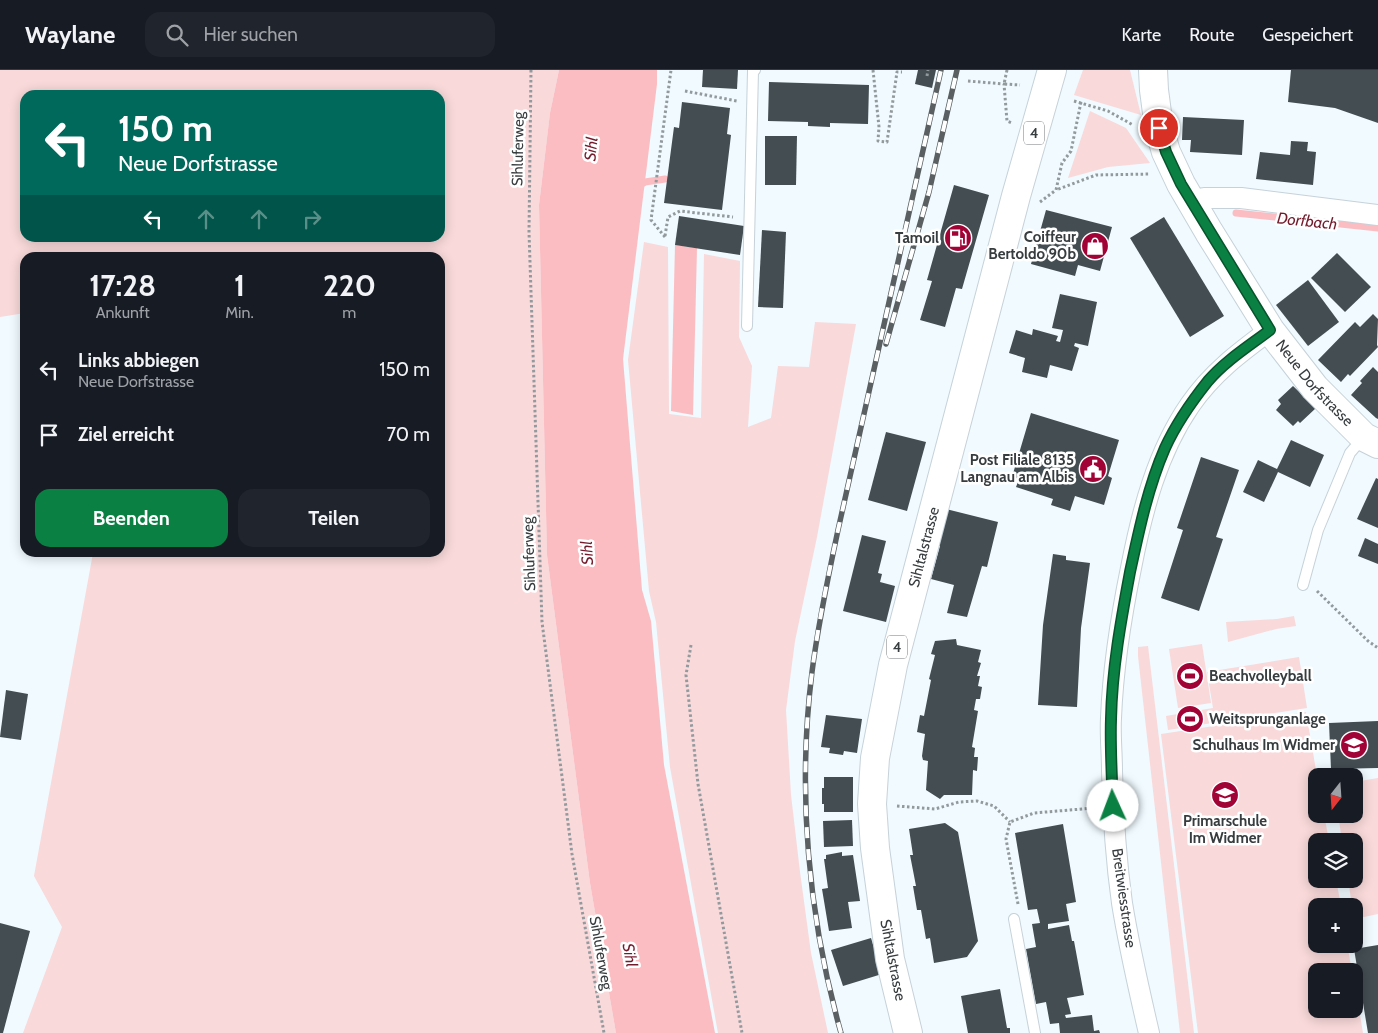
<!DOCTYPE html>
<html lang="de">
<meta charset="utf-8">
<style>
:root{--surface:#171b24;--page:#20242c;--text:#f1f3f6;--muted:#9ea1a6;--line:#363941;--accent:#0b8043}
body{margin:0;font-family:Cabin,sans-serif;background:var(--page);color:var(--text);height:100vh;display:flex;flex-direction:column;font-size:19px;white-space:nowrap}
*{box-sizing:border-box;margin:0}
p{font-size:16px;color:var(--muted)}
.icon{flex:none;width:28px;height:28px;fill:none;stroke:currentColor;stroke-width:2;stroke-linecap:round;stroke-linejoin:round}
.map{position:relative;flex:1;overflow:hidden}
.panel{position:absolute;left:20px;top:182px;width:425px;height:305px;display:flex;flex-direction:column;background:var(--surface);border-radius:15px;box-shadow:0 2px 12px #0003}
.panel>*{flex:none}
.top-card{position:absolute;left:20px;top:20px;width:425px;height:152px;border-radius:15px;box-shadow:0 2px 12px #0003;background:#00695c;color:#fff;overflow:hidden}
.needle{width:32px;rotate:197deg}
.fabs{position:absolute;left:1308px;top:698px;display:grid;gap:10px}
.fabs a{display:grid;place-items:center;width:55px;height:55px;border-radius:10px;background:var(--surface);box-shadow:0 2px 12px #0003;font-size:25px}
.pin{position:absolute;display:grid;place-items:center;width:42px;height:42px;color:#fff;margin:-21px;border:2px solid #fff;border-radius:50%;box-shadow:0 1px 5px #0007}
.me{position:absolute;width:55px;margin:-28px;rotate:358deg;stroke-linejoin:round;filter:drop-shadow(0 0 4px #0008)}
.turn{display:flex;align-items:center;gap:18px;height:105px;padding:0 15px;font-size:22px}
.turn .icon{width:65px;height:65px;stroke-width:2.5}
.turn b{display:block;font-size:35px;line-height:42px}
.lanes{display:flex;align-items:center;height:48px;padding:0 15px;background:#0003;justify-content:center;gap:25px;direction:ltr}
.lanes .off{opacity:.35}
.eta{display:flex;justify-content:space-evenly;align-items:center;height:85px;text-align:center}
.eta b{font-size:30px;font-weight:700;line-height:35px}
.primary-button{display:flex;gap:10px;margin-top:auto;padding:10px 15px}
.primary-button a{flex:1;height:58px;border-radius:15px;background:var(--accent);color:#fff;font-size:20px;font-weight:700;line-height:58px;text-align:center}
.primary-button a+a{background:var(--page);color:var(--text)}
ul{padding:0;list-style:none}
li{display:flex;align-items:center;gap:15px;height:65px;padding:0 15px}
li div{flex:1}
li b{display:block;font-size:19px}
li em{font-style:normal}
header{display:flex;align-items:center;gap:30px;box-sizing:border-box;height:70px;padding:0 25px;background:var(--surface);border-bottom:1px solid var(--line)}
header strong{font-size:24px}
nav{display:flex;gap:28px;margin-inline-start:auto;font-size:18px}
.search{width:350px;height:45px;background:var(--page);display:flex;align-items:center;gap:12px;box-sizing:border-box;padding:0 18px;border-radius:15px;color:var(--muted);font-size:19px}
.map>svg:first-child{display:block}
.green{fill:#f9d9da;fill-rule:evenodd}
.water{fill:#fbbdc1}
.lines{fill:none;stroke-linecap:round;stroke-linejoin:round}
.stream{stroke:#fbbdc1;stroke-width:7}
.building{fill:#434d52}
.service-casing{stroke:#c6d2d9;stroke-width:12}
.minor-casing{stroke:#c6d2d9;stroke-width:22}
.secondary-casing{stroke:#c6d2d9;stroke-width:30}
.primary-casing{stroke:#c6d2d9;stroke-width:30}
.path{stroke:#939a9e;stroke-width:3;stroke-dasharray:2.5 2.5;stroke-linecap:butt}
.service{stroke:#fff;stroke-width:10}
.minor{stroke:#fff;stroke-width:20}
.secondary{stroke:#fff;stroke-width:28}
.primary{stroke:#fff;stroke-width:28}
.rail-casing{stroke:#5a6062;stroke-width:5.5}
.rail{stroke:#fff;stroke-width:4;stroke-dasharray:11;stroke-linecap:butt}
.route-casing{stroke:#07532c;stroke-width:12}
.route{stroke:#0b8043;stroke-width:9}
.labels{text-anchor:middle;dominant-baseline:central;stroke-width:5;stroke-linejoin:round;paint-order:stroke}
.shield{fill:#fff;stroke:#737678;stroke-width:1}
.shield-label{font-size:14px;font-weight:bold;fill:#373c3e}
.street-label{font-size:15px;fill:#373c3e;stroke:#fff}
.poi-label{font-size:15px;font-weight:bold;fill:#373c3e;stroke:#fff;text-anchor:end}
.water-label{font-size:16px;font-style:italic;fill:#721b2c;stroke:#fff}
</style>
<header>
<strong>Waylane</strong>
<div class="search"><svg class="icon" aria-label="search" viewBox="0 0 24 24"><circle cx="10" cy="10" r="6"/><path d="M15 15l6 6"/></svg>Hier suchen</div>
<nav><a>Karte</a><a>Route</a><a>Gespeichert</a></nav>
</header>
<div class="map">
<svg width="1378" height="963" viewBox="0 0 1378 963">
<rect width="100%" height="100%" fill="#f0faff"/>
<g class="green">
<path d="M0,0H559L550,43L539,135L547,485L590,813L616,963H23L62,857L34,806L93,483L440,482V188H25V243L0,247ZM25,25H440V168H25Z"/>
<polygon points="1083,0 1130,0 1141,45 1074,25"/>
<polygon points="1090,41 1126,58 1150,93 1108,97 1068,108"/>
<polygon points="644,172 668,177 669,344 701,348 704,184 740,191 739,267 752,296 748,357 771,348 778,296 809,297 815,252 856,254 817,467 795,571 786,640 791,725 800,802 811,883 828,963 718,963 670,697 656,552 649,521 628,290"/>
<polygon points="1294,546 1296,556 1276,559 1228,572 1226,552 1277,549"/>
<polygon points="1202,574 1211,633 1178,638 1169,579"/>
<polygon points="1148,576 1194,963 1180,963 1138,586 1138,577"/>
<polygon points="1299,587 1307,638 1168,660 1166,646 1213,638 1207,602"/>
<polygon points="1306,642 1317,706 1316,744 1324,744 1329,771 1316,771 1316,809 1336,809 1341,836 1316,836 1316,874 1347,874 1352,901 1316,901 1316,939 1354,939 1354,909 1363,963 1198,963 1161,664"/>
<polygon points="1378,708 1378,844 1364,847 1356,845 1354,836 1352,836 1348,809 1354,809 1354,771 1342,771 1338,744 1354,744 1354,712"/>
</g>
<g class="water">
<polygon points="559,0 657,0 657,14 623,289 642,520 651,551 664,695 715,963 616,963 590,813 547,485 539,135 550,43"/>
<polygon points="675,175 697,178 693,345 671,341"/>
</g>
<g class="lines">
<g class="stream">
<polyline points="637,117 645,112 665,109"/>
<polyline points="1236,143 1378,158"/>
</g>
</g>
<g class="building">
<polygon points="703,0 738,0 737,19 702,17"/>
<polygon points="918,0 936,0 932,18 915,14"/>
<polygon points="1291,0 1378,0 1378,53 1335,38 1288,32"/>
<polygon points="769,12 869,15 868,54 830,53 830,57 808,56 808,52 768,51"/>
<polygon points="682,32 730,38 727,64 731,65 722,140 664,133 674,57 679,58"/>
<polygon points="1183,47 1244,50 1242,85 1190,82 1191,70 1182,70"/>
<polygon points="765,66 797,66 796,115 765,115"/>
<polygon points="1291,71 1308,72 1307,81 1316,82 1313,115 1256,109 1260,82 1290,85"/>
<polygon points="954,115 989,125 962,219 956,218 945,257 920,250 932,211 927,210"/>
<polygon points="1046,140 1112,157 1100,201 1078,195 1075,206 1031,194"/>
<polygon points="679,146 744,156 740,185 675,175"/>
<polygon points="1164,147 1224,246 1190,267 1130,168"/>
<polygon points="762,160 786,162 783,238 758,237"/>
<polygon points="1337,183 1371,217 1345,242 1311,208"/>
<polygon points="1308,210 1339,252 1308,276 1276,235"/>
<polygon points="1060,224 1097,232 1088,276 1075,273 1074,276 1079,278 1072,301 1050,295 1047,308 1022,302 1025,288 1009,283 1016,260 1032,265 1033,259 1058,266 1056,271 1060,272 1063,260 1052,258"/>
<polygon points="1373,244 1378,249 1377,275 1378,277 1350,306 1348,304 1341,312 1318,290 1355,252 1360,257"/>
<polygon points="1373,297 1378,302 1378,349 1376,348 1351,325 1362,313 1360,311"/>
<polygon points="1293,316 1316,338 1300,353 1298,351 1293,356 1276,340 1281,334 1278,330"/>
<polygon points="1031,343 1119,370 1108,406 1112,408 1104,435 1075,426 1070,441 1051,435 1053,429 1016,417 1019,409 1012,407"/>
<polygon points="886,362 926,372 907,441 868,430"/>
<polygon points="1291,370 1324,385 1310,417 1278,402 1264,432 1243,422 1258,390 1277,399"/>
<polygon points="1201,387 1239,400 1216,467 1223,469 1199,541 1161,528 1183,460 1177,458"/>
<polygon points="1376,408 1378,409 1378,458 1357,449"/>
<polygon points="946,439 998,452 987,497 982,496 967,547 947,543 954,515 931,509 940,476 937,475"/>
<polygon points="862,465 886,471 878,503 882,504 880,512 895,516 886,552 843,541"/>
<polygon points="1365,468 1378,474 1378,494 1358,486"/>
<polygon points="1053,484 1066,486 1066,490 1090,493 1081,558 1077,637 1038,635 1043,555"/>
<polygon points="956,569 957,575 981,580 978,592 981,593 977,606 980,606 978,616 982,617 980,629 976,629 974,640 978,641 972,677 975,678 974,687 978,687 977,701 973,700 972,725 944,725 940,729 926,720 928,691 923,690 922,686 925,664 917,662 920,645 924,646 931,610 929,609 935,585 931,584 935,571"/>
<polygon points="6,620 28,624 21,670 0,667"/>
<polygon points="826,645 862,649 857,683 844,681 843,685 829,683 830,678 821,677"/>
<polygon points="1378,651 1378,698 1331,699 1329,653"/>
<polygon points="824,707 853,707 853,742 824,742 824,734 822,734 822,718 824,718"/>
<polygon points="852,750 853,776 824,777 823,751"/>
<polygon points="945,753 958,762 978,871 967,887 934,893 930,868 926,869 921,840 917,840 913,816 916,816 910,785 913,785 909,759"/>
<polygon points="1063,754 1076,832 1066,834 1069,851 1048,854 1048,859 1069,855 1072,871 1074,871 1084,925 1067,928 1071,944 1065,945 1066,948 1092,945 1094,961 1099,960 1100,963 1060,963 1059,953 1050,954 1046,932 1036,934 1026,879 1036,877 1032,854 1040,853 1037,839 1028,840 1015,763"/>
<polygon points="842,782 842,786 853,785 860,831 848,832 852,858 829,861 822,819 828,818 824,789 826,789 826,785"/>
<polygon points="0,853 30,861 3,963 0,963"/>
<polygon points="871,868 882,904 843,916 831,880"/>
<polygon points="1378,875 1378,963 1368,963 1354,879"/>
<polygon points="1000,919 1007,958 1010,958 1010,963 968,963 961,926"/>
</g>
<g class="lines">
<g class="service-casing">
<g id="service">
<polyline points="747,256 753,1 755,0"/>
<polyline points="1303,515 1318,460 1350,383 1363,368"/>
<polyline points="1014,849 1035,963"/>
</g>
</g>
<g class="minor-casing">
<g id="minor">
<polyline points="1192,132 1204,128 1241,128 1378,145"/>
<path d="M1149,963C1139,920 1129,877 1122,833C1116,790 1113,745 1112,701C1112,683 1110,665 1111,648C1113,597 1121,547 1131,498C1142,441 1157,383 1190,335C1212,303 1239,283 1270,260"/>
</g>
</g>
<g class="secondary-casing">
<g id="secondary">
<path id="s1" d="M1153,0L1154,20L1159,58L1166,82L1181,114L1209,162L1270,260L1315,318L1364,367L1378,374"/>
</g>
</g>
<g class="primary-casing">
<g id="primary">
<path id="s2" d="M908,963L890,889L875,778L872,734L875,688L893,595L1016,126L1052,0"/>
</g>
</g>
<g class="path">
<polyline points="531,0 529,162 542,552 572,784 604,963"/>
<polyline points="873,0 879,57 878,71 887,72 897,2 902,2"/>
<polyline points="1007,0 1004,14 1020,15"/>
<polyline points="927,6 928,0"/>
<polyline points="968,11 1004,14 1007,51 1012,53"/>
<polyline points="685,21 737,31"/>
<polyline points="1074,31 1108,41 1133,55"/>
<polyline points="1081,32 1071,81 1062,93 1056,120 1096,105 1150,104"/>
<polyline points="1040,132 1056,120"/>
<polyline points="665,166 668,147 680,141 733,147"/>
<polyline points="665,167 651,150 671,0"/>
<polyline points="1317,521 1368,571 1378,578"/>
<polyline points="691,575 686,605 698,714 742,963"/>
<polyline points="897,736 935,739 959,732 977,731 994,736 1010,752"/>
<polyline points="1018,834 1006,769 1010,752 1034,743 1094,738"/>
</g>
<use href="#service" class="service"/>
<use href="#minor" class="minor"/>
<use href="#secondary" class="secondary"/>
<use href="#primary" class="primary"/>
<g class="rail-casing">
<g id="rail">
<polyline points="886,274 929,122 957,0"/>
<path d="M841,963C808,846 797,722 812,602C818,554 828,507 838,460L941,0"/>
</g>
</g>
<use href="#rail" class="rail"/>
</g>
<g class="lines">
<g class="route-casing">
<path id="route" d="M1113,736C1112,707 1110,678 1111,649C1112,599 1121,550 1130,502C1139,460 1148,417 1165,378C1176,354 1192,331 1208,311C1225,291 1249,276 1270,260L1181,114L1166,82L1159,58"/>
</g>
<use href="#route" class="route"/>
</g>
<defs>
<g id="fuel-disc" transform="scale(1.4375)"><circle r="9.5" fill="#a20336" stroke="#fff"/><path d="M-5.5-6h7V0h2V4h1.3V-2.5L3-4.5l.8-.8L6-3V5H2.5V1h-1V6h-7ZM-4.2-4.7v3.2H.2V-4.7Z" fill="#fff"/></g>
<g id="shop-disc" transform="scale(1.4375)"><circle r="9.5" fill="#a20336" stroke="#fff"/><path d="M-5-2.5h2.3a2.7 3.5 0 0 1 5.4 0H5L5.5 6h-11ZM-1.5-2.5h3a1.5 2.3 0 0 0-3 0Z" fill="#fff"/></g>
<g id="civic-disc" transform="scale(1.4375)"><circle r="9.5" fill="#a20336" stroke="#fff"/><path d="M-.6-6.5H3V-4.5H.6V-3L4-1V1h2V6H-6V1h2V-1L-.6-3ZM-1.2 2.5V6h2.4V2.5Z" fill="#fff"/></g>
<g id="stadium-disc" transform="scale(1.4375)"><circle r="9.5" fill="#a20336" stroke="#fff"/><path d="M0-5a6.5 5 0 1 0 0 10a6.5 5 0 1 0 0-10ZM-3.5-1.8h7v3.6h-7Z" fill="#fff"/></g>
<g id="school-disc" transform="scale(1.4375)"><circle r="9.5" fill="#a20336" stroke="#fff"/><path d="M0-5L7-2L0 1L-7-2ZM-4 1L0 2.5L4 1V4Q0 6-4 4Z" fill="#fff"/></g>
</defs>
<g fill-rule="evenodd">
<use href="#fuel-disc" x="958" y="168"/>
<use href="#shop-disc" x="1095" y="176"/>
<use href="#civic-disc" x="1093" y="399"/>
<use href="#stadium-disc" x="1190" y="606"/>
<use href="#stadium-disc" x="1190" y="649"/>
<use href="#school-disc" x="1354" y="675"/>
<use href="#school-disc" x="1225" y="725"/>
</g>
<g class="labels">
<g class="shield">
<rect x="1024" y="51.5" width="20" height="23" rx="4"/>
<rect x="887" y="565.5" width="20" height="23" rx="4"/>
</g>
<g class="shield-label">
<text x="1034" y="63">4</text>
<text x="897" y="577">4</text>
</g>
<g class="street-label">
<text transform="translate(518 79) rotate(-89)">Sihluferweg</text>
<text stroke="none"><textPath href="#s1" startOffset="359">Neue Dorfstrasse</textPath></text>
<text stroke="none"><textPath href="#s2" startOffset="495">Sihltalstrasse</textPath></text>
<text transform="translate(529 484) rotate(-92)">Sihluferweg</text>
<text transform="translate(1124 828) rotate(82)">Breitwiesstrasse</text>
<text transform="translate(601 883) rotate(80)">Sihluferweg</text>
<text transform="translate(893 890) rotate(79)">Sihltalstrasse</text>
</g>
<g class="poi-label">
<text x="1076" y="167">Coiffeur<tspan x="1076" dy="17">Bertoldo 90b</tspan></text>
<text x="939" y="168">Tamoil</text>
<text x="1074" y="390">Post Filiale 8135<tspan x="1074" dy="17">Langnau am Albis</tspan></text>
<text x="1209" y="606" text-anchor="start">Beachvolleyball</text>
<text x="1209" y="649" text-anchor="start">Weitsprunganlage</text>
<text x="1335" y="675">Schulhaus Im Widmer</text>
<text x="1225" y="751" text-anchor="middle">Primarschule<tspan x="1225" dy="17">Im Widmer</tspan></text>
</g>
<g class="water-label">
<text transform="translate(591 79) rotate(-84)">Sihl</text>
<text transform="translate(1307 151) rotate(6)">Dorfbach</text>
<text transform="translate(587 483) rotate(-93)">Sihl</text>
<text transform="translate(630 885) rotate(80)">Sihl</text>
</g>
</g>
</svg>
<div class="fabs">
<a><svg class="needle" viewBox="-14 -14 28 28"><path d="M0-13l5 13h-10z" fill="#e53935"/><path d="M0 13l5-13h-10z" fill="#9ea1a6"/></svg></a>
<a><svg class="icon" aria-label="layers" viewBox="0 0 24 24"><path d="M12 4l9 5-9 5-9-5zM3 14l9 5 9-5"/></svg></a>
<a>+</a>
<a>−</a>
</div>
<div class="pin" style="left:1159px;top:58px;background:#d93025"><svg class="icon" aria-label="arrive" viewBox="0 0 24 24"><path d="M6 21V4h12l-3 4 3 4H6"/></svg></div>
<svg class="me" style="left:1113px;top:736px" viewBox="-20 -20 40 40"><circle r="19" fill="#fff"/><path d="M0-13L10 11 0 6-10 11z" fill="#0b8043"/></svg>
<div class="top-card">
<div class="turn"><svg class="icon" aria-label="left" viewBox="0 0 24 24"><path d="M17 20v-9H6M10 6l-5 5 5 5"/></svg><div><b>150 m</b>Neue Dorfstrasse</div></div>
<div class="lanes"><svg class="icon" aria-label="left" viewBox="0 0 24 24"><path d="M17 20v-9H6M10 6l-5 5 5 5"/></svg><svg class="icon off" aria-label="ahead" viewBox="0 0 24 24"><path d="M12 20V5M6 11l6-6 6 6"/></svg><svg class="icon off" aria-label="ahead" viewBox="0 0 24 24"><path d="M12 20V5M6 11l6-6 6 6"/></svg><svg class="icon off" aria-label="right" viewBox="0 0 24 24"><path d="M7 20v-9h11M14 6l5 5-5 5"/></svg></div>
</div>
<section class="panel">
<div class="eta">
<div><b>17:28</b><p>Ankunft</p></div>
<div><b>1</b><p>Min.</p></div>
<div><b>220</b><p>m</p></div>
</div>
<ul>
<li><svg class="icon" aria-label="left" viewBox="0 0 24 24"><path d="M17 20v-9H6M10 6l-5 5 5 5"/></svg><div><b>Links abbiegen</b><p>Neue Dorfstrasse</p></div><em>150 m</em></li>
<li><svg class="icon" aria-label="arrive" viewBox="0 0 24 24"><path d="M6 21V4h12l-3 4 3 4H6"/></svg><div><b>Ziel erreicht</b></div><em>70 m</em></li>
</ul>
<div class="primary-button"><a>Beenden</a><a>Teilen</a></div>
</section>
</div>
